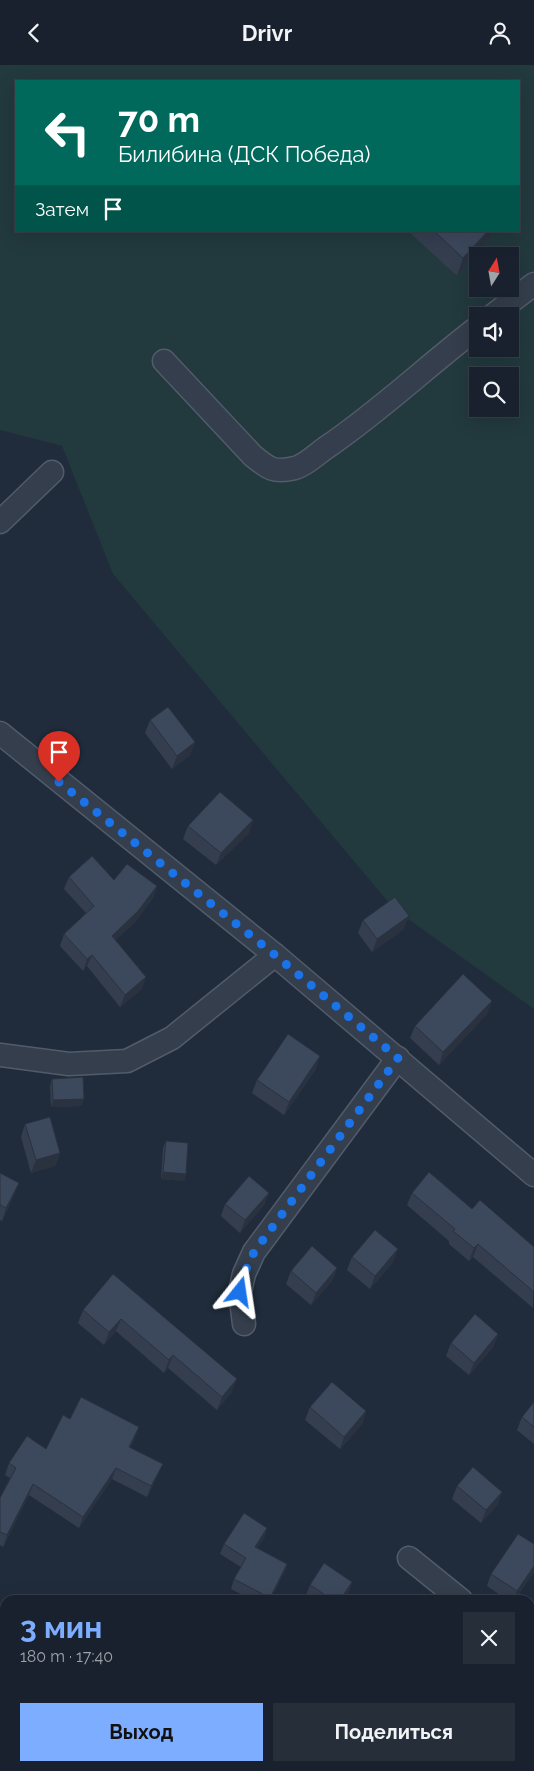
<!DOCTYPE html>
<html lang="ru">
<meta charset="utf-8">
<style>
:root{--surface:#18212d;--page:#252e39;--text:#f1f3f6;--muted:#9fa3aa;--line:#363e49;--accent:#7dadff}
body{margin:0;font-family:Raleway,sans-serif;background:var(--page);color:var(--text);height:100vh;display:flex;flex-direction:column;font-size:19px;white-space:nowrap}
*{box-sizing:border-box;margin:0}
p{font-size:16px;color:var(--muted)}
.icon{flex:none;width:28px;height:28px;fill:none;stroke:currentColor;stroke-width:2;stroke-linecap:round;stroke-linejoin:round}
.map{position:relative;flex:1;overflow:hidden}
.side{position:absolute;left:0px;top:1530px;width:535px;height:176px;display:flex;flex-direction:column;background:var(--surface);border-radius:15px 15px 0 0;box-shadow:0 5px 20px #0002,0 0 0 1px var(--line)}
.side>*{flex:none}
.hud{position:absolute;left:15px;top:15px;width:505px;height:152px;border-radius:0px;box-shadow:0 5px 20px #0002,0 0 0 1px var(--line);background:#00695c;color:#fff;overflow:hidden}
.needle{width:32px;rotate:11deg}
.buttons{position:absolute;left:469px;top:182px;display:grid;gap:10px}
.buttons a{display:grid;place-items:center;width:50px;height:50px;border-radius:0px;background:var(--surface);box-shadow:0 5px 20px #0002,0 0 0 1px var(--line);font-size:25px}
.pin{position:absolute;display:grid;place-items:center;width:42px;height:42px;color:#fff;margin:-51px -21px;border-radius:50% 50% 50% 0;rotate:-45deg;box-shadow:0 0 5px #0007}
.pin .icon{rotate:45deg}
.me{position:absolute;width:55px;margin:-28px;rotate:15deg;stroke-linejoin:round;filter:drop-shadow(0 0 4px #0008)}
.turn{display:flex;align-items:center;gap:18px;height:105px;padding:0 20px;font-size:22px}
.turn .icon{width:65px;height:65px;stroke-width:2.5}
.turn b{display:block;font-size:35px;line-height:42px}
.then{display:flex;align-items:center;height:48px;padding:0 20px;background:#0003;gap:10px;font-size:19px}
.round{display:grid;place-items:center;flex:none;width:52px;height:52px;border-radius:0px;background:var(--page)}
.summary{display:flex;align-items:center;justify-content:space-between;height:85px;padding:0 20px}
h1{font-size:30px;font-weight:700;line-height:38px;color:var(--accent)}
.button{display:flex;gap:10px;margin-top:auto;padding:10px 20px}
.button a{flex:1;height:58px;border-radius:0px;background:var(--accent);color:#111;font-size:20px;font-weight:700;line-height:58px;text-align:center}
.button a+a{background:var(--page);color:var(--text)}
header{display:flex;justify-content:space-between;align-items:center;height:65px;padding:0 20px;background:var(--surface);font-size:22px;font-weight:700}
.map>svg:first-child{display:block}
.green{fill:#22393d;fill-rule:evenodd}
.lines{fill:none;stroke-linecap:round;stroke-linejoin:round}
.minor-casing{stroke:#525b6a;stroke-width:25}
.minor{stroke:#343e4c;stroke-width:22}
.wall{fill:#343e4f}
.shaded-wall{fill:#2a3240}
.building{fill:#3c485c;stroke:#2a3240}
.route{stroke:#1a73e8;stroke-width:9;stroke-dasharray:0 16.2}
</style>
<header><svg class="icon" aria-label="back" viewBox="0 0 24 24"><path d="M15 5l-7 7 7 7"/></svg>Drivr<svg class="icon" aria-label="person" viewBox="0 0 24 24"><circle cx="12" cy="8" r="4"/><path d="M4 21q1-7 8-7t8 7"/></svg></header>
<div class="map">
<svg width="534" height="1706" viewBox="0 0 534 1706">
<rect width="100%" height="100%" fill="#202c3c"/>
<path class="green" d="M0,0H534V944L394,844L113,509L62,381L0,365ZM16,16H519V166H16ZM478,191H510V224H478ZM478,251H510V284H478ZM478,311H510V344H478Z"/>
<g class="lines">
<g class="minor-casing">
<g id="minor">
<polyline points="492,251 534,219"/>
<path d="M164,296L253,391C269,404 274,408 295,403C306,400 318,388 327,382C380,346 427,301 478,262"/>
<polyline points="0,457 52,407"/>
<polyline points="0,668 275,890 534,1110"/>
<polyline points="0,990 69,999 127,996 172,973 275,890"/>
<polyline points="244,1259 240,1227 244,1209 254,1187 398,993"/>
<polyline points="409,1493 461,1535"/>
<polyline points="0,1573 5,1577"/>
<polyline points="530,1590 534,1593"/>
<polyline points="198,1701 205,1706"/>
</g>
</g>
<use href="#minor" class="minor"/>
</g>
<g class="wall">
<polygon points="408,166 493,166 490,174 457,211"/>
<polygon points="150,655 195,677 190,690 172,704 145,668"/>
<polygon points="188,761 249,768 216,800 183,774"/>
<polygon points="69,812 114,815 157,821 153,833 134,858 115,875 142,924 120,942 87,901 83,906 60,881 64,869 86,848 64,824"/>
<polygon points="363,855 404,864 372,887 358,868"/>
<polygon points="487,949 439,1000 410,973 415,961"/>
<polygon points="316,1004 284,1050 252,1028 257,1015"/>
<polygon points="52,1014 84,1034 81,1041 51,1042 50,1021"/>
<polygon points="25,1059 60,1088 55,1101 31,1108 21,1072"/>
<polygon points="166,1076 186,1109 184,1116 161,1114 163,1083"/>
<polygon points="0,1108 19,1118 14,1130 2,1156 0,1155"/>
<polygon points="269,1128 264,1140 240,1168 221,1151 225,1139"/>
<polygon points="412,1128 472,1144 534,1182 533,1243 473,1192 469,1196 449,1179 449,1176 407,1140"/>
<polygon points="352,1192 393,1197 370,1224 347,1205"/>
<polygon points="337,1203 332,1216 311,1240 286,1219 291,1206"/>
<polygon points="113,1209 232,1327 217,1345 168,1303 164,1308 116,1266 104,1280 78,1258 83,1245"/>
<polygon points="498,1269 493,1282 469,1310 446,1291 451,1278"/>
<polygon points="534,1337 534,1379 517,1365 522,1352"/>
<polygon points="310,1342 366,1346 362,1359 340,1384 305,1355"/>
<polygon points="135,1373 130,1383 158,1410 147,1432 112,1414 79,1463 29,1430 3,1482 0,1480 0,1433 10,1413 5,1410 9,1398 46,1384"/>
<polygon points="457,1421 502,1427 497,1440 481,1458 452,1434"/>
<polygon points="267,1463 264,1473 257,1483 287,1499 284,1508 270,1535 252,1535 231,1524 234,1514 241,1502 220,1489 224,1479"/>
<polygon points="534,1479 534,1507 515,1535 507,1535 487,1521 491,1509"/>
<polygon points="352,1517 348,1530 344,1535 308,1535 305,1533 310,1520"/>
</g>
<g class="shaded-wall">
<polygon points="488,166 493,166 490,174 457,211 463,193"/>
<polygon points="195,677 190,690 172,704 177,691"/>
<polygon points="253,755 249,768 216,800 221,788"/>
<polygon points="157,821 153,833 134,858 108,882 112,871"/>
<polygon points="409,851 404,864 372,887 377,874"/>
<polygon points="92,890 87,901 83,906 87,894"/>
<polygon points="146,912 142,924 120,942 125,930"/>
<polygon points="492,936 487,949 439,1000 443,987"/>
<polygon points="320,991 316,1004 284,1050 289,1037"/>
<polygon points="84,1034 81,1041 51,1042 53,1035"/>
<polygon points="60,1088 55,1101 31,1108 36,1095"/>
<polygon points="163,1107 186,1109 184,1116 161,1114"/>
<polygon points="19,1118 14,1130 2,1156 6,1143"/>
<polygon points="269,1128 264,1140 240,1168 245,1155"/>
<polygon points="478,1179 473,1192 469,1196 474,1183"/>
<polygon points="398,1184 393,1197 370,1224 375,1211"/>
<polygon points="337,1203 332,1216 311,1240 316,1228"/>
<polygon points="121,1254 116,1266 104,1280 109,1267"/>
<polygon points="498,1269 493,1282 469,1310 474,1298"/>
<polygon points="173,1290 168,1303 164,1308 169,1295"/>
<polygon points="237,1314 232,1327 217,1345 222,1332"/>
<polygon points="366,1346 362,1359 340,1384 344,1372"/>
<polygon points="139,1362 135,1373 124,1393 129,1382"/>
<polygon points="163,1399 158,1410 147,1432 151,1421"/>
<polygon points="116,1403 112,1414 79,1463 83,1452"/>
<polygon points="33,1419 29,1430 3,1482 7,1470"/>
<polygon points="502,1427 497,1440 481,1458 486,1445"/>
<polygon points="267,1463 264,1473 251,1492 255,1482"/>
<polygon points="287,1499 284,1508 270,1535 269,1535"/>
<polygon points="534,1501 534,1507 515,1535 514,1535 517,1526"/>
<polygon points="352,1517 348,1530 344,1535 340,1535"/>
</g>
<g class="building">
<polygon points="434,166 488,166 463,193"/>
<polygon points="168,642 195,677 177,691 150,655"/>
<polygon points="220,727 253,755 221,788 188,761"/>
<polygon points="92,791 114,815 127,799 157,821 138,846 112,871 146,912 125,930 92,890 87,894 64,869 94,841 69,812"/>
<polygon points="395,832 409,851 377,874 363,855"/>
<polygon points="463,909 492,936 443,987 415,961"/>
<polygon points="288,969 320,991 289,1037 257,1015"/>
<polygon points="83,1012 84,1034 53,1035 52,1014"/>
<polygon points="50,1052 60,1088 36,1095 25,1059"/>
<polygon points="166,1076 188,1078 186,1109 163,1107"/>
<polygon points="429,1107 472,1144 480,1135 534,1182 534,1227 478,1179 474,1183 453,1166 455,1164 412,1128"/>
<polygon points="0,1108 19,1118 6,1143 0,1140"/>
<polygon points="249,1111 269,1128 245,1155 225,1139"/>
<polygon points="375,1165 398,1184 375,1211 352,1192"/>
<polygon points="312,1181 337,1203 316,1228 291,1206"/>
<polygon points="113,1209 237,1314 222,1332 173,1290 169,1295 121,1254 109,1267 83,1245"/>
<polygon points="475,1249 498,1269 474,1298 451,1278"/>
<polygon points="332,1317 366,1346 344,1372 310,1342"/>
<polygon points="81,1332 139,1362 129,1382 163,1399 151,1421 116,1403 83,1452 33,1419 7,1470 0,1467 0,1433 16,1403 9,1398 27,1371 46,1384 63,1350 70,1354"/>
<polygon points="534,1337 534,1362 522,1352"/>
<polygon points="473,1402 502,1427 486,1445 457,1421"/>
<polygon points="244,1448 267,1463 255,1482 287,1499 270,1533 234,1514 246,1493 224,1479"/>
<polygon points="518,1469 534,1479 534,1501 517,1526 491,1509"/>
<polygon points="324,1498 352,1517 340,1535 333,1535 310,1520"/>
<polygon points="5,1694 5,1701 40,1701 37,1706 0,1706 0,1701"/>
</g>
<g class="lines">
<polyline class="route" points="59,717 275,890 398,993 254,1187 244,1209 240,1227"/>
</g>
</svg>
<div class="buttons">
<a><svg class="needle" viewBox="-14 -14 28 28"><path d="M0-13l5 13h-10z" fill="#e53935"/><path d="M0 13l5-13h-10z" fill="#9fa3aa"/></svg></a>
<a><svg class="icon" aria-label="sound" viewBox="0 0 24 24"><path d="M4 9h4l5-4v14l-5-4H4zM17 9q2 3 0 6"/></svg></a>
<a><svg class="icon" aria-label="search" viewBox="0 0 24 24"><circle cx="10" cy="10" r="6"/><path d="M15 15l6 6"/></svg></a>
</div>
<div class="pin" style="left:59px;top:717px;background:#d93025"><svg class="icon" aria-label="arrive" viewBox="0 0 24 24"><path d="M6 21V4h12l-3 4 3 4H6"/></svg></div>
<svg class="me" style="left:240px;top:1227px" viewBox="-20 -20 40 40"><path d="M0-17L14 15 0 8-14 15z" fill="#1a73e8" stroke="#fff" stroke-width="4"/></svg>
<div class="hud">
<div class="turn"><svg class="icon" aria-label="left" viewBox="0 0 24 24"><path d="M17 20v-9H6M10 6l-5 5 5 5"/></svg><div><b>70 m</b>Билибина (ДСК Победа)</div></div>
<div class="then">Затем<svg class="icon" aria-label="arrive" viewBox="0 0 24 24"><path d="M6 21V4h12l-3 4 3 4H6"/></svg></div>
</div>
<section class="side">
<div class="summary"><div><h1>3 мин</h1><p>180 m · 17:40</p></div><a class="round"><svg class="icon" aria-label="close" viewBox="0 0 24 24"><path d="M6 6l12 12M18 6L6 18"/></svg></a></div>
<div class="button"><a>Выход</a><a>Поделиться</a></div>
</section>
</div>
